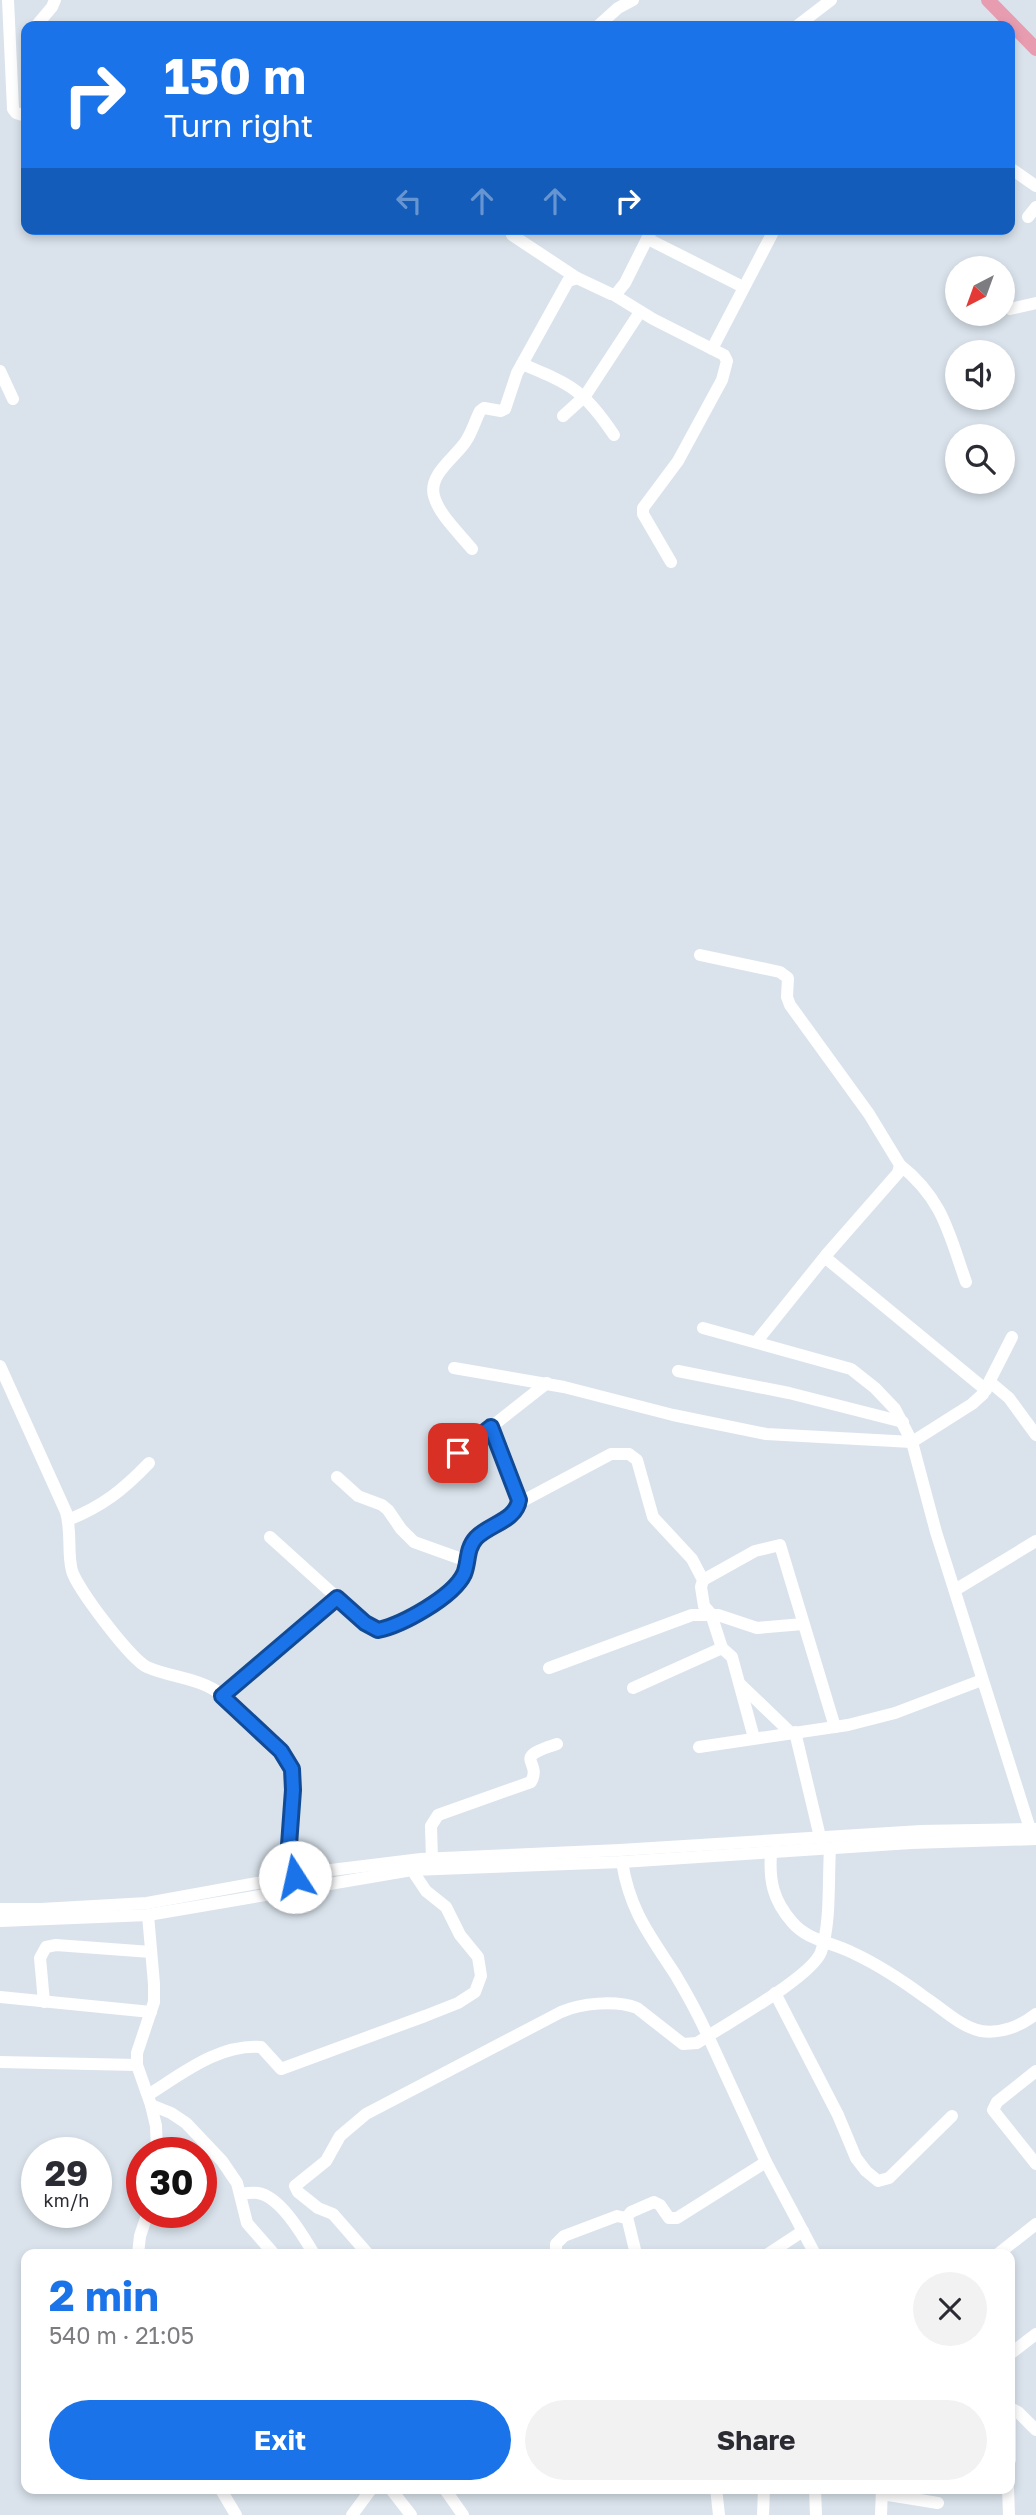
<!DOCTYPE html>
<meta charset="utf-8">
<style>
:root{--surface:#fff;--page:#f2f2f3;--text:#2b2b33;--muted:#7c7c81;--accent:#1a73e8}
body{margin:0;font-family:"Golos Text",sans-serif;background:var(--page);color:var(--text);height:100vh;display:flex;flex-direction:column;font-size:26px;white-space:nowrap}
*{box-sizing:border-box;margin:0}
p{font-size:23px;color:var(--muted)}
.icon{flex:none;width:38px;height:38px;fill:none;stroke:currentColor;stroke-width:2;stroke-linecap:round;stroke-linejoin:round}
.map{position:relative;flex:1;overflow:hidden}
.side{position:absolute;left:21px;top:2249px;width:994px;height:245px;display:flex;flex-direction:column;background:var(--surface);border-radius:14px;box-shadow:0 4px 10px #0003}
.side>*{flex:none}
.hud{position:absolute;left:21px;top:21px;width:994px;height:214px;border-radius:14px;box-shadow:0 4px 10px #0003;background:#1a73e8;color:#fff;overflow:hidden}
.needle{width:46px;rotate:221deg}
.tools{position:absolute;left:945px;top:256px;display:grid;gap:14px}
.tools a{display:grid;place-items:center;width:70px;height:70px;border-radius:50%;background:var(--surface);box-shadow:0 4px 10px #0003;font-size:35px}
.speed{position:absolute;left:21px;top:2137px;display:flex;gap:14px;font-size:35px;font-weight:700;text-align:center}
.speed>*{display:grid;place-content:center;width:91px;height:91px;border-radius:50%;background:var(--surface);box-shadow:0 4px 10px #0003;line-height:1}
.speed small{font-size:18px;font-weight:400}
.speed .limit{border:10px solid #d22;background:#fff;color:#111}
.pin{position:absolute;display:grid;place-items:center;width:60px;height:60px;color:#fff;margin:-30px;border-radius:14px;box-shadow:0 4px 10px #0006}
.me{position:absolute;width:77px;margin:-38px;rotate:350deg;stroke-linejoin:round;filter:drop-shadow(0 0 5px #0008)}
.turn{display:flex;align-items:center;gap:24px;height:147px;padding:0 28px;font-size:32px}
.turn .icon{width:91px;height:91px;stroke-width:2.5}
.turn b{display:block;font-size:49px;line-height:60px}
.lanes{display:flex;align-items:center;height:66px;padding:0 28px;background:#0003;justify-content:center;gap:35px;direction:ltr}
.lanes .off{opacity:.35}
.round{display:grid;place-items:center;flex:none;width:74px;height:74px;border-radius:37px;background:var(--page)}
.overview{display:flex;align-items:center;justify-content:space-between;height:119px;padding:0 28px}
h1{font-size:42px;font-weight:700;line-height:52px;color:var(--accent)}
.action{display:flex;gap:14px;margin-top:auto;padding:14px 28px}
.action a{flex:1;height:80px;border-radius:42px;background:var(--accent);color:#fff;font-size:28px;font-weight:700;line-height:80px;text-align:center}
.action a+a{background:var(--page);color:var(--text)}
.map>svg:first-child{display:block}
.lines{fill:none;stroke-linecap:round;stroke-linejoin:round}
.minor{stroke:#fff;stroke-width:12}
.major{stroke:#e89cb0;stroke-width:14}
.route-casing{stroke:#114b97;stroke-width:18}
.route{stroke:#1a73e8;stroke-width:12}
</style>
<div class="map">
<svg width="1036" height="2515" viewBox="0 0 1036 2515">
<rect width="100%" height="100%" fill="#dae3ec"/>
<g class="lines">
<g class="minor">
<polyline points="8,0 13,109 16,113 26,116"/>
<polyline points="36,26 52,7 55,0"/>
<polyline points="598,26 618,8 633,0"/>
<polyline points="797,26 831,0"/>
<polyline points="1010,168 1036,186"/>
<polyline points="1028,217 1036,207"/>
<polyline points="512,235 577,278"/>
<polyline points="648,239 743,287"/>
<polyline points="614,295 653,319 724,355 727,361 722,380 678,461 643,508 643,514 671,562"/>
<polyline points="1010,309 1036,303"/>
<polyline points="712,349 772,234"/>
<path d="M522,364C572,385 584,390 614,435"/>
<polyline points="0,371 13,399"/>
<polyline points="563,416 585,396 640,312"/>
<path d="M472,549C460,534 439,515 434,496C428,474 456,457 466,441C472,432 475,421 480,411L484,408L501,411L505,409L517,373L568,281L577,278L611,294H616L625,283L652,229"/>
<polyline points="700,955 780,972 788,978 787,997 790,1005 869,1114 900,1165 898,1173 827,1254 827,1259 986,1390"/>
<path d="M900,1165C943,1199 949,1234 966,1282"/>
<polyline points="703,1328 851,1369 875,1388 895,1409 912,1442 936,1532 1030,1829"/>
<polyline points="757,1341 827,1254"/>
<path d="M0,1366L66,1512C72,1533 67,1552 72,1571C77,1588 131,1660 147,1667C169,1677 193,1677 213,1689C239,1705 260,1730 281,1751C299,1777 291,1798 289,1827C288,1844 291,1861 295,1877"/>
<polyline points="454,1368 564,1387 673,1415 766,1434 912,1442 972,1404 983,1394 1012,1337"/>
<polyline points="678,1371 789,1393 903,1422"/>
<polyline points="990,1382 1009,1398 1036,1435"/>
<polyline points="458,1453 547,1383"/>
<polyline points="337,1477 358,1496 382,1505 388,1510 401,1529 414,1542 467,1561"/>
<polyline points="519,1503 611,1454 629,1454 637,1460 653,1517 692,1559 703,1580 701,1587 704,1606 711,1614 722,1648"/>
<path d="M68,1520C103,1506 123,1490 149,1463"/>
<path d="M270,1537L365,1623C369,1626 373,1630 379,1630C397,1630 450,1594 461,1579C469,1566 465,1551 475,1539C490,1522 526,1520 517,1491L491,1427"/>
<polyline points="703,1580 755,1551 780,1545 835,1727"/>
<polyline points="955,1590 1036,1541"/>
<polyline points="549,1668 692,1615 718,1615 757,1628 803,1624"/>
<polyline points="741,1685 791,1733"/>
<polyline points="633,1688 722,1648 732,1657 754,1738"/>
<polyline points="222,1696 337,1598"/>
<polyline points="795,1732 820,1837"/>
<polyline points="699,1747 848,1725 895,1713 982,1680"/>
<path d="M771,1853C769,1881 773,1900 792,1922C808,1941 832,1942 853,1953C879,1965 903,1981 926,1998C943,2009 961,2027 981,2031C1001,2034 1021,2026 1036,2014"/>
<path d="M432,1859L431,1826L438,1815L531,1782C543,1760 509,1759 557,1744"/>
<polyline points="0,1909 41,1909 147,1903 323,1871 421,1859 620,1850 921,1831 1036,1829"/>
<polyline points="148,1915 154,1984 154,2002 137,2053 137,2065 151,2105 156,2126 157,2152"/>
<polyline points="0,1921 148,1915 412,1870 622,1862 911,1843 1036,1839"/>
<polyline points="775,1993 838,2115 856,2158 866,2171 878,2181 889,2178 952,2116"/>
<polyline points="0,1997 151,2012"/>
<polyline points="44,2002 40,1958 46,1947 56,1945 151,1952"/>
<polyline points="0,2062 137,2065"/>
<polyline points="1036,2071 997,2102 993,2110 1036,2164"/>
<path d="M148,2095C182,2074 218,2044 261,2047L281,2069L425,2016L458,2003L475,1992L481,1976L478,1957L460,1935L446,1907L426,1891L412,1870"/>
<polyline points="151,2105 171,2113 186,2123 222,2161 237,2183 247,2223 274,2254"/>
<path d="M241,2194C247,2193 253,2192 258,2193C281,2197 303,2236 314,2254"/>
<polyline points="626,2218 631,2212 654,2202 660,2205 669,2218 677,2218 766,2162"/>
<polyline points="138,2254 140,2236 148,2212"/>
<path d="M368,2254L333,2214L318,2208L298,2192L295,2186L326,2161L340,2136L366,2114L561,2012C581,2003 616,2000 637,2008L683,2044L697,2043L708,2036C698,2014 687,1994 675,1974C649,1934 630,1911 622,1862"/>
<polyline points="556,2254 556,2244 564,2236 617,2216 626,2218 628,2221 636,2254"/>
<polyline points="768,2254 803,2231"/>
<path d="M815,2254L766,2162L708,2036C733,2020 812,1976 821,1952C831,1923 828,1880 830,1849"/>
<polyline points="998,2254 1036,2224"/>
<polyline points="1010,2354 1036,2334"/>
<polyline points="1010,2408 1018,2412 1036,2430"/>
<polyline points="1010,2411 1010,2460"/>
<polyline points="220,2488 236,2515"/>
<polyline points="390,2488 411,2515"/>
<polyline points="444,2488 463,2515"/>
<polyline points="716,2488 719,2515"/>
<polyline points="815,2488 816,2515"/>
<polyline points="1008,2488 1009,2515"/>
<polyline points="882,2494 938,2503"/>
<polyline points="352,2515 372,2488"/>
<polyline points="763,2515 764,2488"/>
<polyline points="881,2515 882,2488"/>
</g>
<polyline class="major" points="988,0 1036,49"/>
</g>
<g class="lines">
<g class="route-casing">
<path id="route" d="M295,1877L289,1845L293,1790L292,1769L281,1751L222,1696L337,1598L365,1623L378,1630C402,1625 453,1597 464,1574C469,1562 466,1549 476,1538C489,1524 516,1521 519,1500L491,1427L458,1453"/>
</g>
<use href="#route" class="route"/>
</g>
</svg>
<div class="tools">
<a><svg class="needle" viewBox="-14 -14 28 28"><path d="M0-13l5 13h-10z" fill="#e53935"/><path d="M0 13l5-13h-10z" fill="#7c7c81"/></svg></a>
<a><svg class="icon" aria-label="sound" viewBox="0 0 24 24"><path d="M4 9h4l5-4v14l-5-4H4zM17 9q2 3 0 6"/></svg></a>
<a><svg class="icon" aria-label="search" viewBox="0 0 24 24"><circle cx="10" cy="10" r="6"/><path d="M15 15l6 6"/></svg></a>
</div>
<div class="speed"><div>29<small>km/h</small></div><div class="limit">30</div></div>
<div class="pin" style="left:458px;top:1453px;background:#d93025"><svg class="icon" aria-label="arrive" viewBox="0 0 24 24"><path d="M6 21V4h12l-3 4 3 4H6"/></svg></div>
<svg class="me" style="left:295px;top:1877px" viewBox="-20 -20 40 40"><circle r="19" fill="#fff"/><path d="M0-13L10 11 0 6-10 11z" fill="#1a73e8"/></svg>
<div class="hud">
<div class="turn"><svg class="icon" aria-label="right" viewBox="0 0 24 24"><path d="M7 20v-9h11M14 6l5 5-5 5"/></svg><div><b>150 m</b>Turn right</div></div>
<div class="lanes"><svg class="icon off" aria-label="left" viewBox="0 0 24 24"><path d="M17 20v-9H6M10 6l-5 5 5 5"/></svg><svg class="icon off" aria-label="ahead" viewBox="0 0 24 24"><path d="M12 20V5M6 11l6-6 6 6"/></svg><svg class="icon off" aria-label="ahead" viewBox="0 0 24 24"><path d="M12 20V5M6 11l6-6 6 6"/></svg><svg class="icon" aria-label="right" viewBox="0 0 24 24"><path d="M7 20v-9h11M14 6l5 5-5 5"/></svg></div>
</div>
<section class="side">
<div class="overview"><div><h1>2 min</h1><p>540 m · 21:05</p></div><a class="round"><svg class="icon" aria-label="close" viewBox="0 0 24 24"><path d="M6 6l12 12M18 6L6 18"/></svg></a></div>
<div class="action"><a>Exit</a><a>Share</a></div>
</section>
</div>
